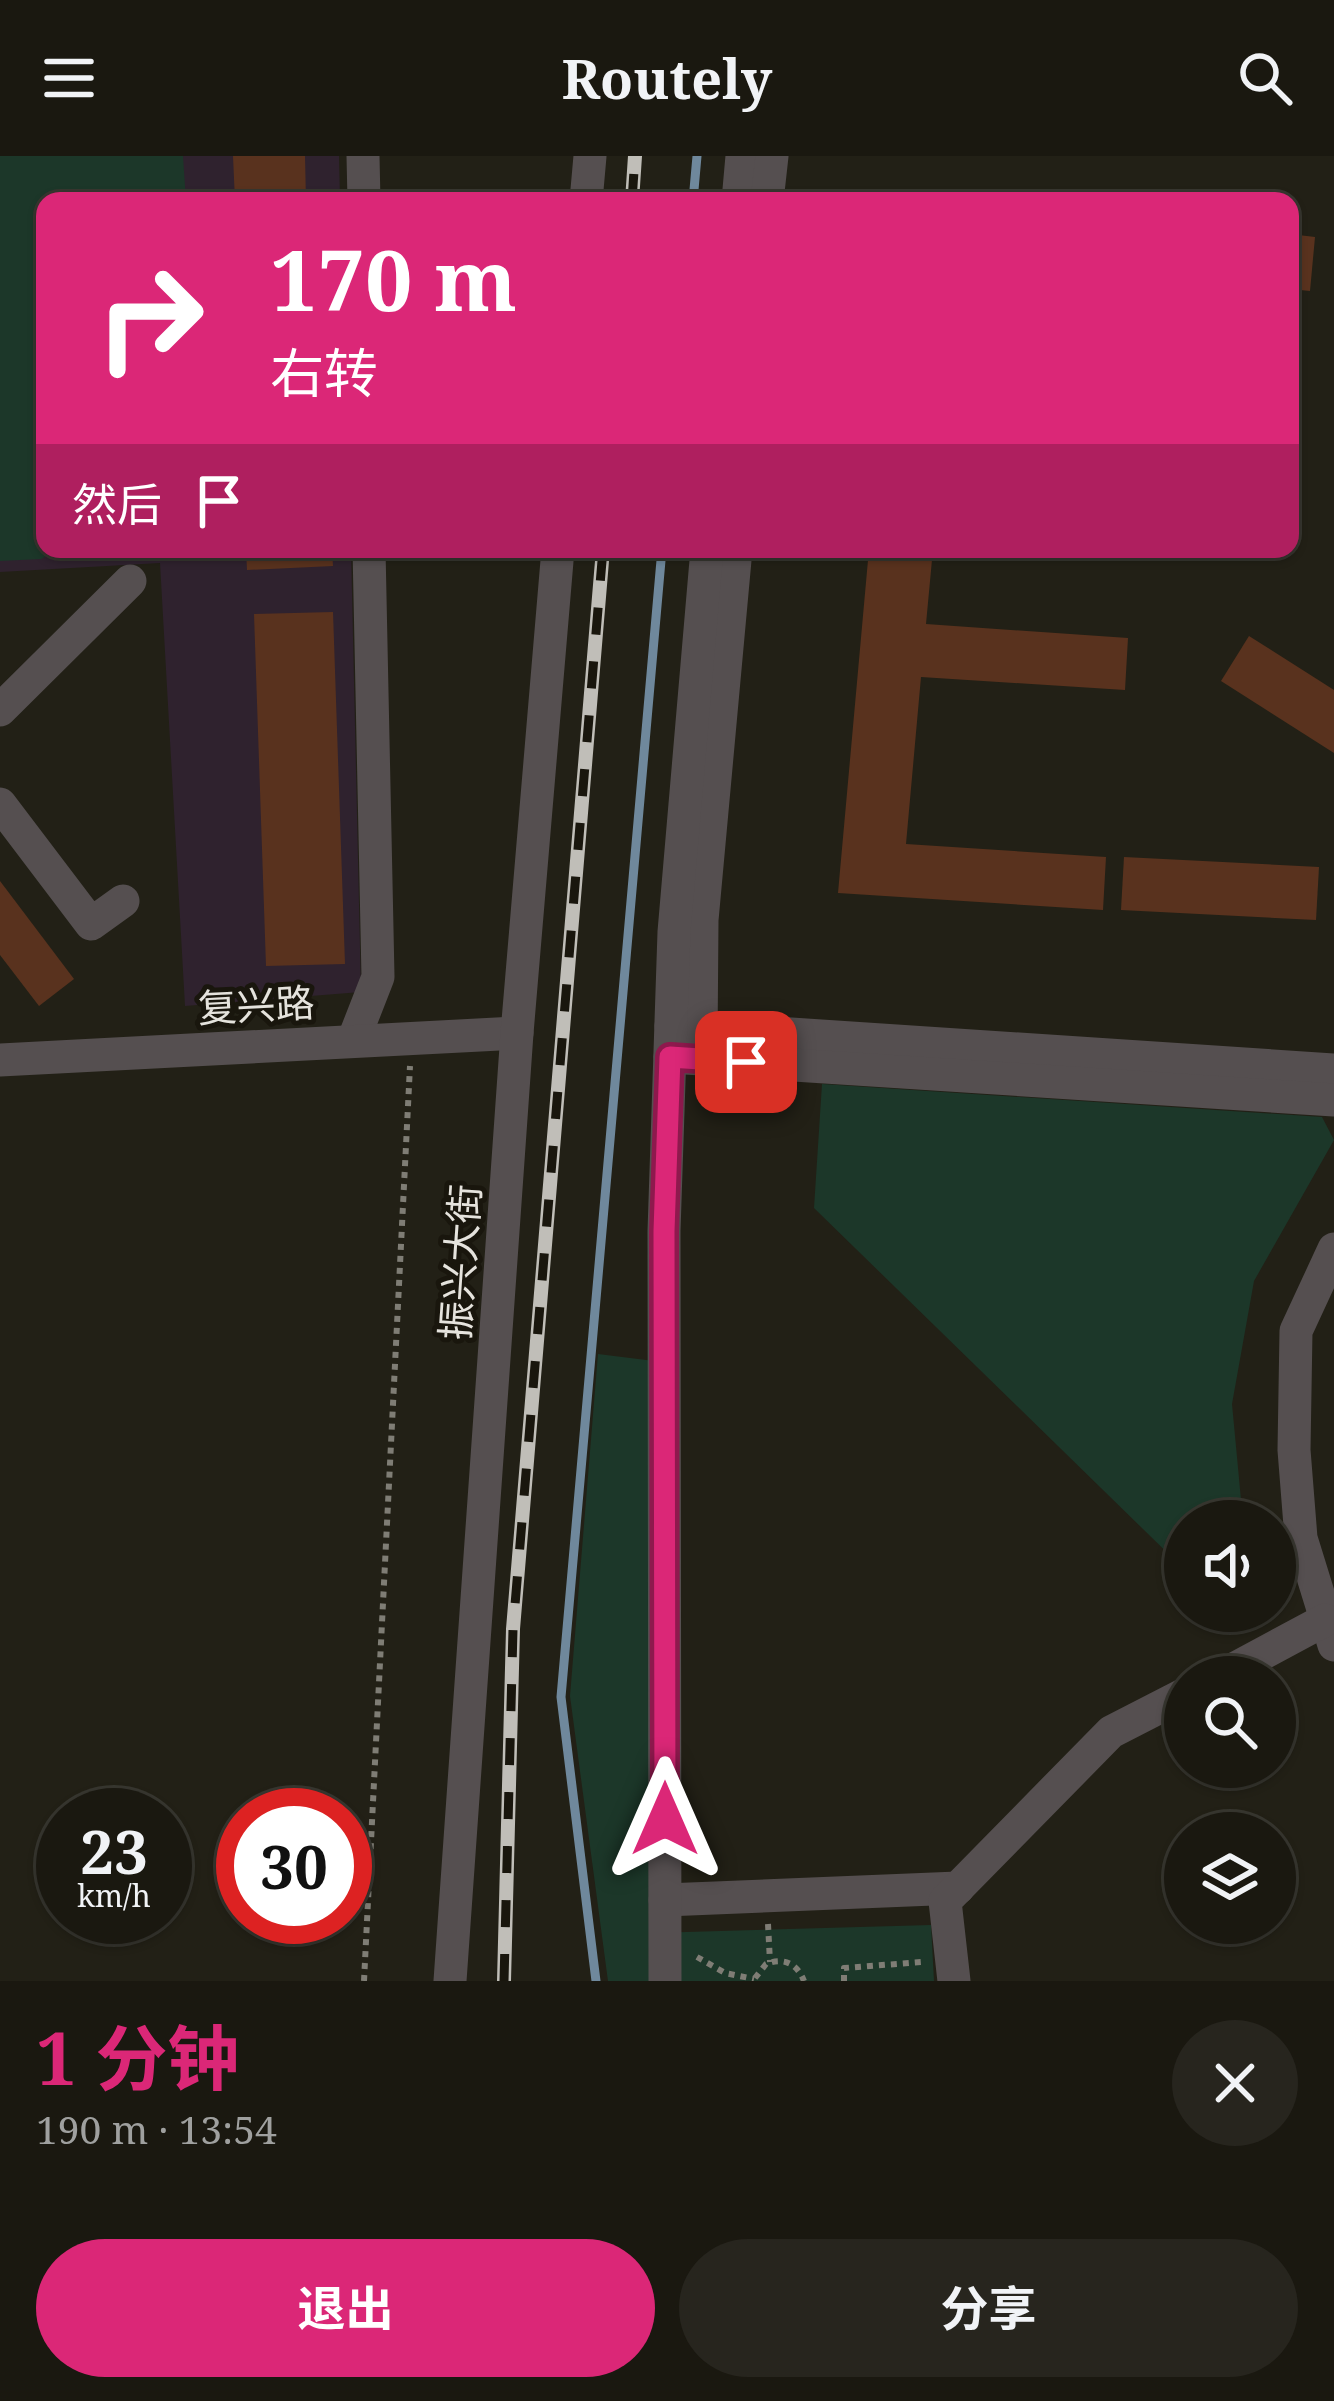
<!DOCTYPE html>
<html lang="zh">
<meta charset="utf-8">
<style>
:root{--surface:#1a1810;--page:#27251e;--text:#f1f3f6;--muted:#9fa09f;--line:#383730;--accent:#db2777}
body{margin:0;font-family:"Noto Serif","Noto Sans SC",serif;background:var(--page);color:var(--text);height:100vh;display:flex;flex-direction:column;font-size:45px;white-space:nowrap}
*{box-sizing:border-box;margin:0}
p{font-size:39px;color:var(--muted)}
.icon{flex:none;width:66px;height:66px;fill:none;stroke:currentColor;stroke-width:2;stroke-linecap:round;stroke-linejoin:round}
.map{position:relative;height:1825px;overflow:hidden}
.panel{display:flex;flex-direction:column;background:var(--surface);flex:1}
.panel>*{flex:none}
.guide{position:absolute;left:36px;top:36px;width:1263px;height:366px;border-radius:24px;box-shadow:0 3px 9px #0004,0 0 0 3px var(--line);background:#db2777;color:#fff;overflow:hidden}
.fabs{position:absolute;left:1164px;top:1344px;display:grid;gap:24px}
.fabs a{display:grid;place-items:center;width:132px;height:132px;border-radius:50%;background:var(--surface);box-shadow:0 3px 9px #0004,0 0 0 3px var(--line);font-size:60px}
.speed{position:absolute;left:36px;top:1632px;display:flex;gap:24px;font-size:60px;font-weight:700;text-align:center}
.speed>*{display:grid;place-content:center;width:156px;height:156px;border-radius:50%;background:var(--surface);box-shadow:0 3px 9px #0004,0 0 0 3px var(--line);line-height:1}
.speed small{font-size:30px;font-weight:400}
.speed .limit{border:18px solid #d22;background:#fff;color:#111}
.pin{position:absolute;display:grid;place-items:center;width:102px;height:102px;color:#fff;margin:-51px;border-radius:24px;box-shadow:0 6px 18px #0006}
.me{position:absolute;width:132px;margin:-66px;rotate:0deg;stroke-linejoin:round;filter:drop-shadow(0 0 9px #0008)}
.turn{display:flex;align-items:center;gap:42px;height:252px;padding:0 36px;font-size:54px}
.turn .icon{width:156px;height:156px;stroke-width:2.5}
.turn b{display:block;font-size:84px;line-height:102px}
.then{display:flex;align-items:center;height:114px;padding:0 36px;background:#0003;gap:24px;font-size:45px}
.round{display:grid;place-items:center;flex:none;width:126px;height:126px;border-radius:63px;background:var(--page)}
.summary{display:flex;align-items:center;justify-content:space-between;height:204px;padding:0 36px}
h1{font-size:72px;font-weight:700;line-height:90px;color:var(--accent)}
.action{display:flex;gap:24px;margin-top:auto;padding:24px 36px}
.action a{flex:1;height:138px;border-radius:72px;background:var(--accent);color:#fff;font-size:48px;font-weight:700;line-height:138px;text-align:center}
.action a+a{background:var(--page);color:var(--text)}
header{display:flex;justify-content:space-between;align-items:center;height:156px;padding:0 36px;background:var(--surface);font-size:54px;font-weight:700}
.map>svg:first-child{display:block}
.education{fill:#2f222e}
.green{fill:#1c3729}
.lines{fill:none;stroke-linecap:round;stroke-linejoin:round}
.stream{stroke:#6f889c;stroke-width:9}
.building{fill:#59321e}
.path{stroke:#7f7d75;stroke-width:6;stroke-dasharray:6 6;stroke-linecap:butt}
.minor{stroke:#554f50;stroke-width:33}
.rail-casing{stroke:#c0beb8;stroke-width:14}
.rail{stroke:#19160d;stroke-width:9;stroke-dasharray:27;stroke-linecap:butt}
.route-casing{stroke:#8e194d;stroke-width:30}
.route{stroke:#db2777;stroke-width:21}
.labels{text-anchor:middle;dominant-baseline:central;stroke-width:10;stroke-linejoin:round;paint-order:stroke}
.street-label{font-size:39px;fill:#e5e3dd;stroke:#19160d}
</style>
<header><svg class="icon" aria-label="menu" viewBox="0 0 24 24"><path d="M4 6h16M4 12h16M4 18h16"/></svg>Routely<svg class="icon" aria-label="search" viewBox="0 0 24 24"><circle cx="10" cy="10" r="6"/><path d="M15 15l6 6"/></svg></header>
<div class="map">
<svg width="1334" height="1825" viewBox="0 0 1334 1825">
<rect width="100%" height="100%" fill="#222016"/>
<polygon class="education" points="0,0 339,0 340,45 45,45 45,393 351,393 361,836 185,850 160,407 0,416"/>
<g class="green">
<polygon points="0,0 183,0 186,45 45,45 45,393 60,393 41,403 0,405"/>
<polygon points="822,928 1322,961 1334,984 1254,1125 1232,1248 1243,1365 1185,1365 1185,1414 814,1052"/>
<polygon points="598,1198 654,1205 652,1777 931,1769 934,1825 608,1825 570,1540"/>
</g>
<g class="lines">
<g class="stream">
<polyline points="693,45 697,0"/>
<polyline points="596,1825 561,1541 662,393"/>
</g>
</g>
<g class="building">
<polygon points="233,0 305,0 306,45 235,45"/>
<polygon points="1290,78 1315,81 1310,135 1290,133"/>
<polygon points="246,393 332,393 333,410 247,414"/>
<polygon points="869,393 933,393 926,468 1128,482 1125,534 921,521 906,688 1106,701 1103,754 838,737"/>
<polygon points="333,456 345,808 266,810 254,458"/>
<polygon points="1249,480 1334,534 1334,597 1221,525"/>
<polygon points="1124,701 1319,711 1316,764 1121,754"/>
<polygon points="0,725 74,823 39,850 0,799"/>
</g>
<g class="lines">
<g class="path">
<polyline points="768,1768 770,1806"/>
<polyline points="697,1801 725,1817 754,1823"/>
<path d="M755,1822L766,1808C783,1801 797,1807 804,1825"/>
<polyline points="364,1825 410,910"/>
<polyline points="844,1825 844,1812 922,1806"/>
</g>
<g class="minor">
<polyline points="363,0 364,45"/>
<polyline points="586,45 590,0"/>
<polyline points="738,45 742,0"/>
<polyline points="767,45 772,0"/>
<polyline points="0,554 130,425"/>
<polyline points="0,648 91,768 123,745"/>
<polyline points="671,870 1334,914"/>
<polyline points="353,885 378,821 369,393"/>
<polyline points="701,889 702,764 736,393"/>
<polyline points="670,901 1334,944"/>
<polyline points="0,904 517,877"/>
<polyline points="1334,1093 1296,1175 1294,1294 1301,1382 1334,1489"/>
<polyline points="1219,1521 1325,1464"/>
<polyline points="665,1744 958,1732"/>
<polyline points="450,1825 517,877 558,393"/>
<polyline points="665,1825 664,1075 674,776 707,393"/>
<polyline points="954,1825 945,1745 1111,1576 1185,1538"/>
</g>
<g class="rail-casing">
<g id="rail">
<polyline points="632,45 635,0"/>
<polyline points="504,1825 513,1473 603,393"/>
</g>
</g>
<use href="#rail" class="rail"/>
</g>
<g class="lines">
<g class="route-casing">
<polyline id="route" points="665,1663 664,1075 670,901 746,906"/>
</g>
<use href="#route" class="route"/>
</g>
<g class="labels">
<g class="street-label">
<text transform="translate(256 848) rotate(-3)">复兴路</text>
<text transform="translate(459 1106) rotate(-86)">振兴大街</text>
</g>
</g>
</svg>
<div class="fabs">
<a><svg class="icon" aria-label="sound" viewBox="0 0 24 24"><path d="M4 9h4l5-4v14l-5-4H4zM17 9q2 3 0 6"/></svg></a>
<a><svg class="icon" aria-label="search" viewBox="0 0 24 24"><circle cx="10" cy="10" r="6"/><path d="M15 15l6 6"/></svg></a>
<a><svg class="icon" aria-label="layers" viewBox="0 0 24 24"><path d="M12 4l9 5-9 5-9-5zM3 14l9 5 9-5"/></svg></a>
</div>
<div class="speed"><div>23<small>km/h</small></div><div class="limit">30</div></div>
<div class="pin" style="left:746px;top:906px;background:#d93025"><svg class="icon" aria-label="arrive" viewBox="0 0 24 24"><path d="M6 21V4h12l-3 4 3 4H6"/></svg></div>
<svg class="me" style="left:665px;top:1663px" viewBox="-20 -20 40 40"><path d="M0-17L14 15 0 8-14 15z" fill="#db2777" stroke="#fff" stroke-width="4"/></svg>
<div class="guide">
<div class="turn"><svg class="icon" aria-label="right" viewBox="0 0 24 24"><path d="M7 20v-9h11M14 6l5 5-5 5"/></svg><div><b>170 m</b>右转</div></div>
<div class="then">然后<svg class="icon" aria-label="arrive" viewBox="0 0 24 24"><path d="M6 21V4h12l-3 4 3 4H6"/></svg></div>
</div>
</div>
<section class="panel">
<div class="summary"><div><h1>1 分钟</h1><p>190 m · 13:54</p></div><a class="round"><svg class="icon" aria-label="close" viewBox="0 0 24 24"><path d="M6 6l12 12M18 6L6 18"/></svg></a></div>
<div class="action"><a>退出</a><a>分享</a></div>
</section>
